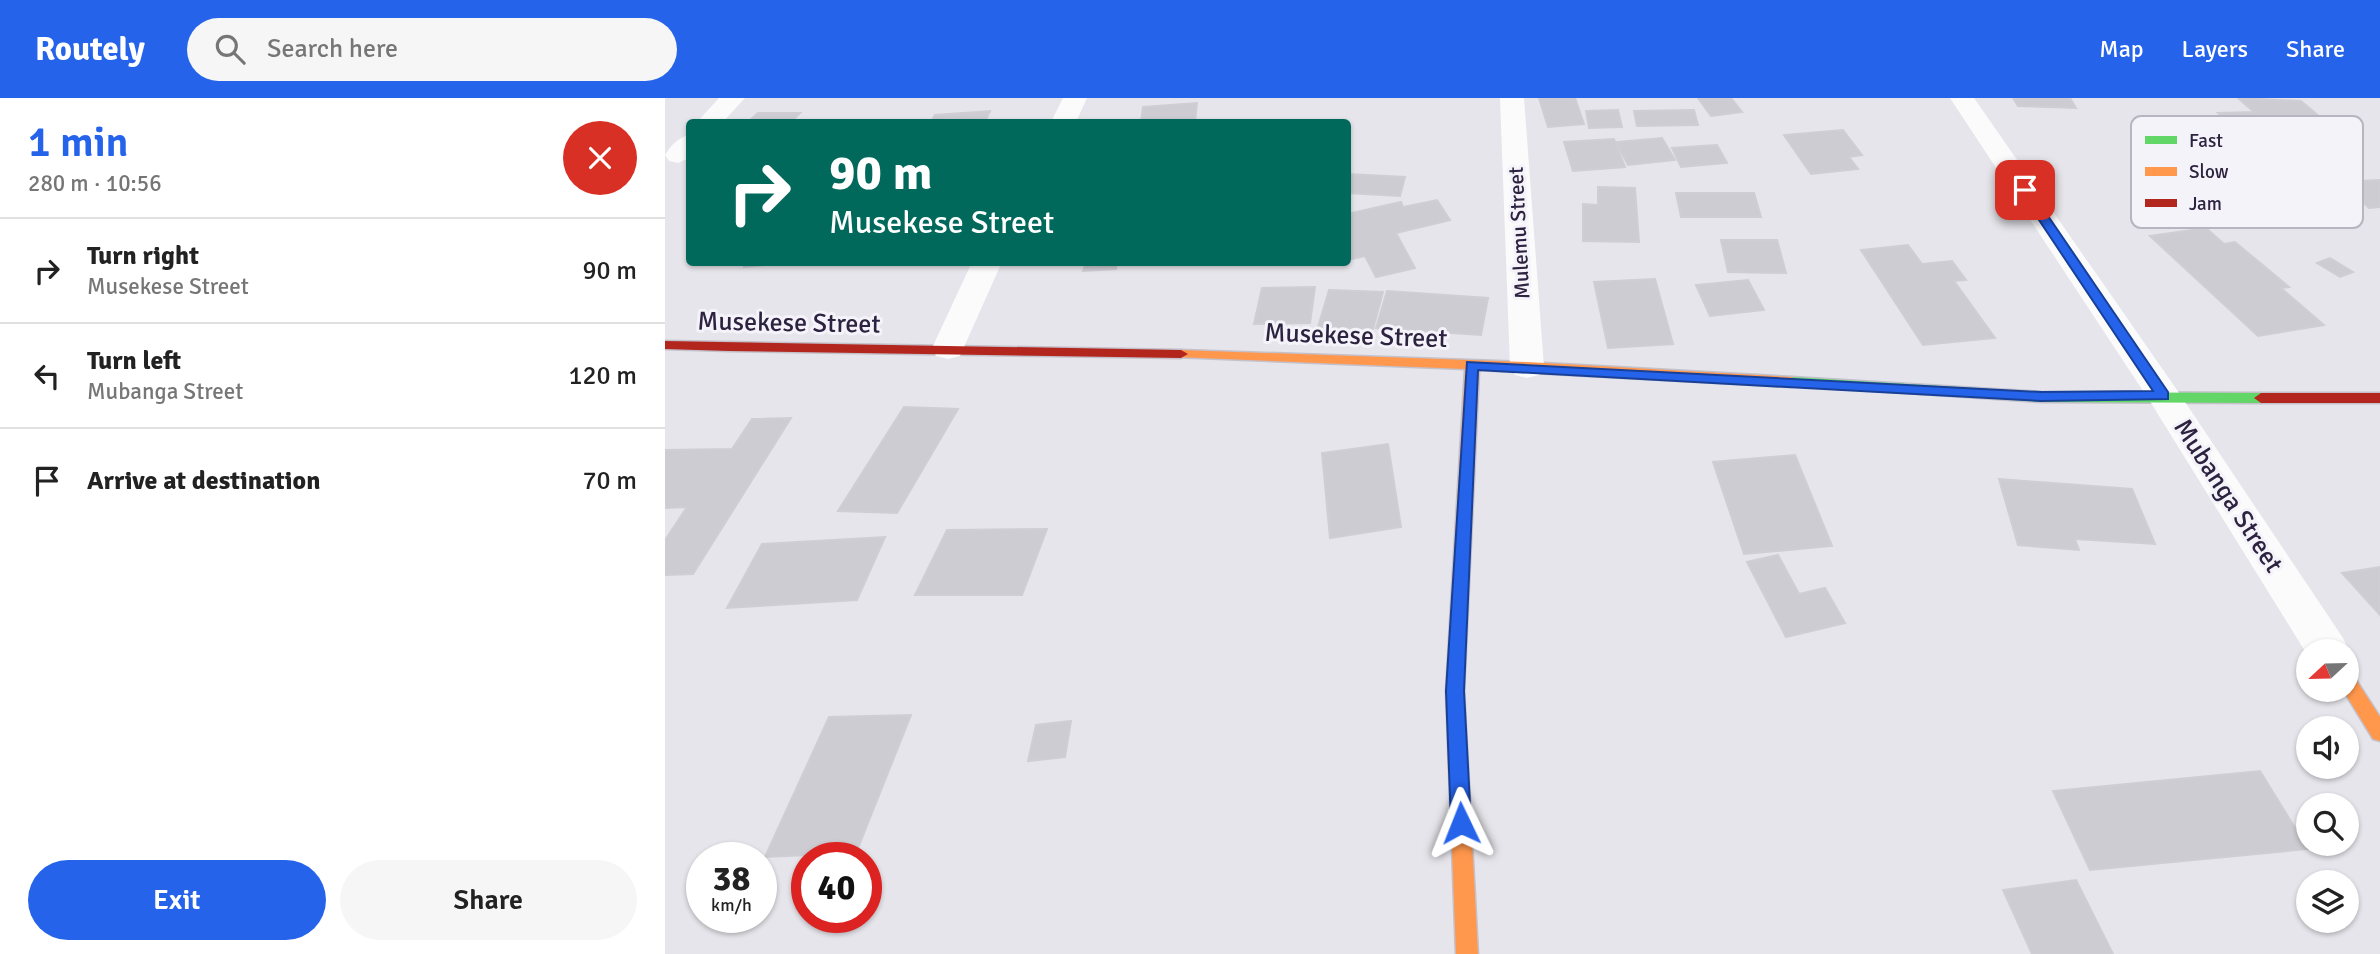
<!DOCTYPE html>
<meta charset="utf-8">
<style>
:root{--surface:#fff;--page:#f6f6f6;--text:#222;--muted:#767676;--line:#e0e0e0;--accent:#2563eb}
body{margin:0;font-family:Signika,sans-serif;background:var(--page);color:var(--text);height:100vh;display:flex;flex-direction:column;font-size:26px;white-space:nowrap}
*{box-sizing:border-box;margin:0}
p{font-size:23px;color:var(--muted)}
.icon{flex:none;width:38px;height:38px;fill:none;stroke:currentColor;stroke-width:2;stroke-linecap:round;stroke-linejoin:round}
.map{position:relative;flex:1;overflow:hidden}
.details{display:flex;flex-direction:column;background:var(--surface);width:665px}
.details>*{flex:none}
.hud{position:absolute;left:21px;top:21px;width:665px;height:147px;border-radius:7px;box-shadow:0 2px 5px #0004;background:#00695c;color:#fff;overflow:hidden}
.needle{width:46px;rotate:248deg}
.fabs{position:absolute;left:1631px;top:541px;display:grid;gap:14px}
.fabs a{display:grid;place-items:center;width:63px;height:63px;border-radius:50%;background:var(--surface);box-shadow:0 2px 5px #0004;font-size:35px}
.speed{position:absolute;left:21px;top:744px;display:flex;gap:14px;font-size:35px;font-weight:700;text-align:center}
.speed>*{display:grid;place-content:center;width:91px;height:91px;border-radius:50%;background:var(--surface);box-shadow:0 2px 5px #0004;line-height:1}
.speed small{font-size:18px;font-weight:400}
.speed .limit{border:10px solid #d22;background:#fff;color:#111}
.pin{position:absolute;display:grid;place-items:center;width:60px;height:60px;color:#fff;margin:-30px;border-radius:14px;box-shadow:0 4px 10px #0006}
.me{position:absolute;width:77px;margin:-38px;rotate:358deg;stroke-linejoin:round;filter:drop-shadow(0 0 5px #0008)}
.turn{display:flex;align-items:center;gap:24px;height:147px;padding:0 28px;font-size:32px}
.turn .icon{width:91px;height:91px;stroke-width:2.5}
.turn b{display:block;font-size:49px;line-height:60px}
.round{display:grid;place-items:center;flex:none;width:74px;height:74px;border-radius:37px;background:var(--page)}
.overview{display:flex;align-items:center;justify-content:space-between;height:119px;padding:0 28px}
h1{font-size:42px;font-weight:600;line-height:52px;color:var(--accent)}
.cta{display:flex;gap:14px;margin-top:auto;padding:14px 28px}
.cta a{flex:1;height:80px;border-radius:42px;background:var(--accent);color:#fff;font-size:28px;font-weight:600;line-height:80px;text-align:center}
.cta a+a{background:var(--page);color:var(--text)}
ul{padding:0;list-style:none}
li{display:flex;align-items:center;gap:21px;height:105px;padding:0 28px;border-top:2px solid var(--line)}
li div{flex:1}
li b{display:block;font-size:26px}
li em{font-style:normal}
header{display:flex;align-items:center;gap:42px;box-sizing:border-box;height:98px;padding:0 35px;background:var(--accent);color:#fff}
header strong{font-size:33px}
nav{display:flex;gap:38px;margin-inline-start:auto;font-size:24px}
.search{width:490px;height:63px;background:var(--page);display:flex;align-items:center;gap:18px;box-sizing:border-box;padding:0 24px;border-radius:38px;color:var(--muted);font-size:26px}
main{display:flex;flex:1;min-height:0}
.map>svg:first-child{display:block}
.building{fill:#cdccd2;stroke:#cfced4;stroke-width:2}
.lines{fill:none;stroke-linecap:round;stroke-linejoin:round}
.fast-casing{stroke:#c4c1cb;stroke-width:3}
.slow-casing{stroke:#c4c1cb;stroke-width:3}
.jam-casing{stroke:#c4c1cb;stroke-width:3}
.street{fill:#fbfbfc;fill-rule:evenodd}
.fast{fill:#63d668;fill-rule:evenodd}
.slow{fill:#ff974d;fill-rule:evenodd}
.jam{fill:#b3261e;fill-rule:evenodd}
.route{fill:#2563eb;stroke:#184099;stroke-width:2}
.labels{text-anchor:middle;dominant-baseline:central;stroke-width:6;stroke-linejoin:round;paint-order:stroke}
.far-street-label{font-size:21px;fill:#2d223f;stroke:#f4f3f9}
.street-label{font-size:26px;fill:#2d223f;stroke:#f4f3f9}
.key{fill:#f4f3f9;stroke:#b8b4c1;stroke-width:2}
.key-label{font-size:19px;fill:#2d223f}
</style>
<header>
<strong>Routely</strong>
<div class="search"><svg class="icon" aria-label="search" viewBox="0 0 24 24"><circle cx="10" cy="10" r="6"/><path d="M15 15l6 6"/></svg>Search here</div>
<nav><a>Map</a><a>Layers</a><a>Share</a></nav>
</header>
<main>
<section class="details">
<div class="overview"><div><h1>1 min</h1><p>280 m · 10:56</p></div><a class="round" style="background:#d93025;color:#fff"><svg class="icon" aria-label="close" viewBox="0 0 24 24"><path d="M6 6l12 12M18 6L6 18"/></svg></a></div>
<ul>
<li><svg class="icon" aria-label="right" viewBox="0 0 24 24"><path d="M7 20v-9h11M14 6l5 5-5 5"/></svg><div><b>Turn right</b><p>Musekese Street</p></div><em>90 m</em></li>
<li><svg class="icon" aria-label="left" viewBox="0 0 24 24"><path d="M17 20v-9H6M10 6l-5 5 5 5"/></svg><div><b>Turn left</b><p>Mubanga Street</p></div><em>120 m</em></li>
<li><svg class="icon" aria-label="arrive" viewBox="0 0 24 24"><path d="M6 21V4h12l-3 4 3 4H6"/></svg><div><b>Arrive at destination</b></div><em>70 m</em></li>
</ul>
<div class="cta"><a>Exit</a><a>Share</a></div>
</section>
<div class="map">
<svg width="1715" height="856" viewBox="0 0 1715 856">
<rect width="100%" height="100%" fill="#e6e5eb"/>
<g class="building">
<polygon points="874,0 910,0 919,26 883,29"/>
<polygon points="1033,0 1066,0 1077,14 1046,18"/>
<polygon points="1348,0 1405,0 1411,10 1353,8"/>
<polygon points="1573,0 1636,3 1674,35 1664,35 1691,58 1643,60 1612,33 1574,34 1553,15 1589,14"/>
<polygon points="532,5 530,24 476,24 478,9"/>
<polygon points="953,12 957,29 924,30 921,13"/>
<polygon points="1029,12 1033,27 972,28 969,13"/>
<polygon points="325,13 320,24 266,24 270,17"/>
<polygon points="93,15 135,15 126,24 83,24"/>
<polygon points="1178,32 1197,57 1184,59 1193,71 1146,76 1119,37"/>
<polygon points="997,40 1010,62 963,67 951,44"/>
<polygon points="949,41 960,69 908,73 899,44"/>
<polygon points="1052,47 1062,65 1016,69 1007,50"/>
<polygon points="682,76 740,79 735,98 682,95"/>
<polygon points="1715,82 1715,109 1704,110 1676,84"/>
<polygon points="933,89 970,90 974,144 918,143 918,106 933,107"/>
<polygon points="1011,95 1089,95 1096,119 1016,119"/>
<polygon points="772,102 785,122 731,135 750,170 711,179 700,158 682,162 682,116 736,104 738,109"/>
<polygon points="1541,130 1559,146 1570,144 1624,189 1616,190 1659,227 1593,238 1485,138"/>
<polygon points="1056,142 1112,142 1121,175 1063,174"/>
<polygon points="1243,147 1257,166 1287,163 1301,182 1289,183 1330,240 1258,247 1196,152"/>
<polygon points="1665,160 1688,174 1675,179 1652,165"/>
<polygon points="81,164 126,164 79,169"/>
<polygon points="421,164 452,164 451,171 418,173"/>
<polygon points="990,181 1008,246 943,250 929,184"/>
<polygon points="1083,182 1099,212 1045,218 1031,187"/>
<polygon points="650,189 645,225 589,226 597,190"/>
<polygon points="664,192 718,194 708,231 653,229"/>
<polygon points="722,193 823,200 816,237 711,230"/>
<polygon points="239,309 293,311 232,415 173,413"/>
<polygon points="126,320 28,476 0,477 0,442 22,409 0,410 0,352 67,351 87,321"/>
<polygon points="723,346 736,429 665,440 657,355"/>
<polygon points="1130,357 1167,448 1079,456 1048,364"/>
<polygon points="1334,381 1467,391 1490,446 1410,441 1414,452 1353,447"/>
<polygon points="382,431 357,497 250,497 282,432"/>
<polygon points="220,439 192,502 62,510 97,446"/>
<polygon points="1113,457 1134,496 1160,490 1180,525 1121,539 1082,464"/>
<polygon points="1715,469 1715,517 1677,475"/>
<polygon points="246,617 191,755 100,759 164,619"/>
<polygon points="406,623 400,659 363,663 371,627"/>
<polygon points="1595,673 1643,751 1425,772 1388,693"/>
<polygon points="1411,782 1448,856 1367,856 1338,792"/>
</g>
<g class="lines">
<g class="fast-casing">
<polygon id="fast" points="1127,279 1376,294 1596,295 1603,300 1596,305 1376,304 1122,287 1120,284 1122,281"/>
</g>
<g class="slow-casing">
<g id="slow">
<polygon points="516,252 862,264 1127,279 1134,284 1127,289 814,272 799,593 813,856 791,856 781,593 800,271 511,259 509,256"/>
<polygon points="1682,575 1688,577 1715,619 1715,643 1708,641 1678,592 1682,592"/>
</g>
</g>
<g class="jam-casing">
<g id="jam">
<polygon points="0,243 516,252 523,256 516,260 64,253 0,251"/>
<polygon points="1596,295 1715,295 1715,305 1596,305 1589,300"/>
</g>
</g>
<g class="street">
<polygon points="54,0 80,0 58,24 32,24"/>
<polygon points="398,0 422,0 411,24 386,24"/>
<polygon points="835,0 859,0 879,269 874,277 862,280 850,277 845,269"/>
<polygon points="1285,0 1309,0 1510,289 1678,540 1684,553 1682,558 1682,553 1643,553 1643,558 1486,305"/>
<path d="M24,37V60L13,65L4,63L0,57C6,47 13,40 24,37Z"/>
<polygon points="307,164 337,164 295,258 283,261 271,258 267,250"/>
</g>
<use href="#fast" class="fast"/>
<use href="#slow" class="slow"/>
<use href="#jam" class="jam"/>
</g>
<polygon class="route" points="1356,90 1364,90 1503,294 1503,301 1376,303 813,272 799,593 806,725 803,732 796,734 789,732 786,725 781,593 802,264 1376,294 1488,293 1354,92"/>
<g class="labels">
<g class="far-street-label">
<text transform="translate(854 135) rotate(-93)">Mulemu Street</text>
</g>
<g class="street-label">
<text transform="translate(124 225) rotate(1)">Musekese Street</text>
<text transform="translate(691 238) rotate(2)">Musekese Street</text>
<text transform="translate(1563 398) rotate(57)">Mubanga Street</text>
</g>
</g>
<rect x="1466" y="18" width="232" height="112" rx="10" class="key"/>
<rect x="1480" y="38" width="32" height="8" fill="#63d668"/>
<rect x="1480" y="69" width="32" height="9" fill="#ff974d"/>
<rect x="1480" y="101" width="32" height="8" fill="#b3261e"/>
<g class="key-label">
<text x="1524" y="49">Fast</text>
<text x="1524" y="80">Slow</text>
<text x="1524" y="112">Jam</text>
</g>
</svg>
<div class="fabs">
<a><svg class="needle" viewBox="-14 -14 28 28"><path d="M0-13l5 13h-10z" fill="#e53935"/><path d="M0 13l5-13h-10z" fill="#767676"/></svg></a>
<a><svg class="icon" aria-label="sound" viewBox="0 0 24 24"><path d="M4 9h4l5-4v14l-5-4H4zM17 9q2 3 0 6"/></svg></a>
<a><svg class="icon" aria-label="search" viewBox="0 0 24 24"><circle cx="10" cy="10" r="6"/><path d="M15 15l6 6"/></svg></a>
<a><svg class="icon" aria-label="layers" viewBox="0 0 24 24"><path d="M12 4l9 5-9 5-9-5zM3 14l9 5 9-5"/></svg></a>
</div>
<div class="speed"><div>38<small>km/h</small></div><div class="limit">40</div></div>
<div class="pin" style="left:1360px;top:92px;background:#d93025"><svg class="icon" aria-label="arrive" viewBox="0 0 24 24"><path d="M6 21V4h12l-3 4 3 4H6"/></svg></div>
<svg class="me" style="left:796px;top:725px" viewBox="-20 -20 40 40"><path d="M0-17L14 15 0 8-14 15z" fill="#2563eb" stroke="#fff" stroke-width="4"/></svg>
<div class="hud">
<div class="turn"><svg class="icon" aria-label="right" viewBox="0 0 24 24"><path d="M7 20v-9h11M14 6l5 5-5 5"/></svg><div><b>90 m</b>Musekese Street</div></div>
</div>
</div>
</main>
